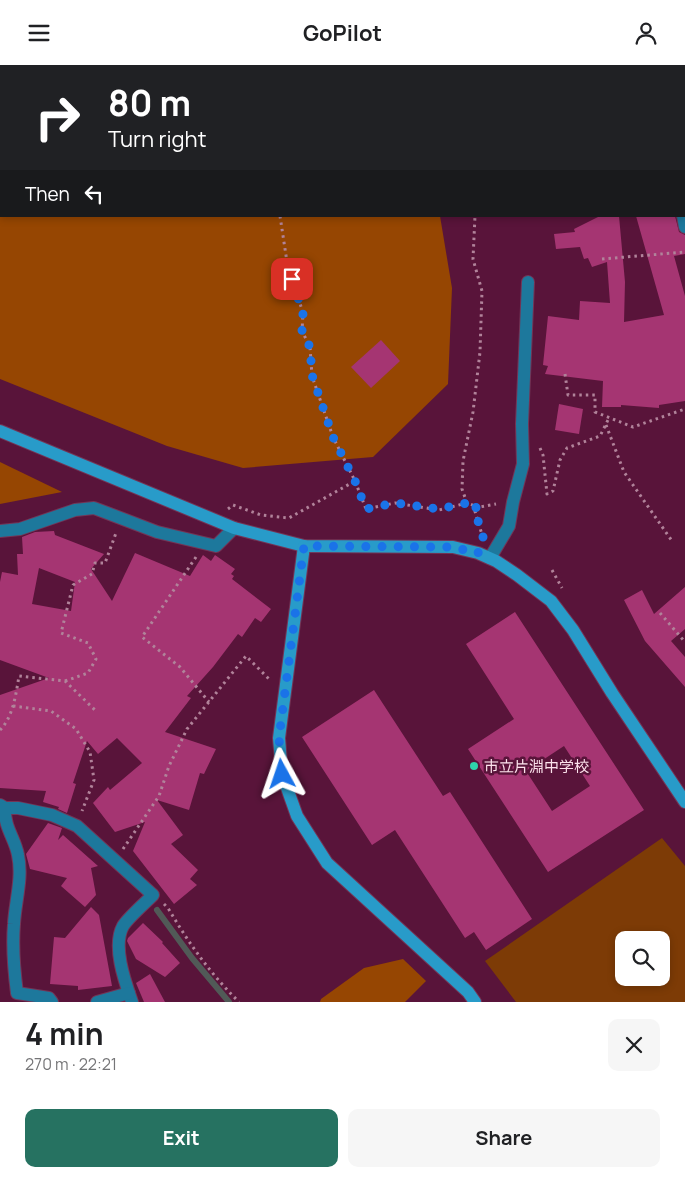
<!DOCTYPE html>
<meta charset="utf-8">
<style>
:root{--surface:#fff;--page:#f6f6f6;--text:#202124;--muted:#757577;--accent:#267261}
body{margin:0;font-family:Manrope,"Noto Sans JP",sans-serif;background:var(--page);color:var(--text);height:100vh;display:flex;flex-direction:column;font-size:19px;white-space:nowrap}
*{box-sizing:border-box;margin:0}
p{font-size:16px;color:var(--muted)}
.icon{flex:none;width:28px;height:28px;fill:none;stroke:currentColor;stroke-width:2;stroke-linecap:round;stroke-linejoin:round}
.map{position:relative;height:937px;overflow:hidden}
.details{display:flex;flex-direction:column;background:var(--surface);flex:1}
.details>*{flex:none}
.banner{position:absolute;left:0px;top:0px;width:685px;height:152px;box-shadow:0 2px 8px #0003;background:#202124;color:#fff;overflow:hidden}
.controls{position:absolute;left:615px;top:866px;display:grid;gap:10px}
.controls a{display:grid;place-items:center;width:55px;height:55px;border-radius:10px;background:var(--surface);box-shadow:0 2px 8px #0003;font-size:25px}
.pin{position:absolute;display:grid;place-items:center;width:42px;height:42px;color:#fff;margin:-21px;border-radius:10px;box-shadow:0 2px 8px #0006}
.me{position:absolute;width:55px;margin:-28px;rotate:355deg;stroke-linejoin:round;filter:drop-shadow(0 0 4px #0008)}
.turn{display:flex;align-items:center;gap:18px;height:105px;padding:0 25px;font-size:22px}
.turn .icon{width:65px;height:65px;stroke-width:2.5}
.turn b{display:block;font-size:35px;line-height:42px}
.then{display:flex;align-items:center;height:48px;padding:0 25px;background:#0003;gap:10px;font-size:19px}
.round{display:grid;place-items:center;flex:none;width:52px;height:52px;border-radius:10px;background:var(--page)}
.summary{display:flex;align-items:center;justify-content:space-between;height:85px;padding:0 25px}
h1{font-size:30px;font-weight:700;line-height:38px}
.cta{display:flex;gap:10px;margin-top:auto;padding:10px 25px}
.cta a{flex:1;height:58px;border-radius:10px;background:var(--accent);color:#fff;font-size:20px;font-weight:700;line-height:58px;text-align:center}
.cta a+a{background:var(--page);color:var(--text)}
header{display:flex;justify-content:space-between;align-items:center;height:65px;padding:0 25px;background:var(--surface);font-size:22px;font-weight:700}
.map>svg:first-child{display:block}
.green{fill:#7d3b06;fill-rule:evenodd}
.forest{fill:#964602}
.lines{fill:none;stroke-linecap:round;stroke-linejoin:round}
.stream{stroke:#515957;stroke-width:6}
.building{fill:#a53572;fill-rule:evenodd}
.street-casing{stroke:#733556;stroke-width:14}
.secondary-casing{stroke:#733556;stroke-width:14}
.path{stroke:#b1839a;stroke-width:3;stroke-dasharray:2.5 4;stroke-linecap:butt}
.street{stroke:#1d789c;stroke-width:12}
.secondary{stroke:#289bc9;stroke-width:12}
.route{stroke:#1a73e8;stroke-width:9;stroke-dasharray:0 16.2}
.poi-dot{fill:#2ed4ab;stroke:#59143a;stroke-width:2}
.labels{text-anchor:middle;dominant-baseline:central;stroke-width:5;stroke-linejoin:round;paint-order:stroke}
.poi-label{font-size:15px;fill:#fce2ec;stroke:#59143a;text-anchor:start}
</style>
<header><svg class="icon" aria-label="menu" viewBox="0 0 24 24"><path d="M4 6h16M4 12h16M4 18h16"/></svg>GoPilot<svg class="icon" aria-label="person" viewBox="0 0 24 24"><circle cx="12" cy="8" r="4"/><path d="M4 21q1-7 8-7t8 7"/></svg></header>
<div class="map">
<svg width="685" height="937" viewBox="0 0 685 937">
<rect width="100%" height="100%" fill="#59143a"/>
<path class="green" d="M662,773L685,801V937H516L485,896ZM624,875H661V912H624Z"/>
<g class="forest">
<polygon points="0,0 440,0 440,1 1,1 1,151 440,151 452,223 448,319 373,392 243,403 167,381 0,314"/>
<polygon points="0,397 62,427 0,439"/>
<polygon points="403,894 426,916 405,937 320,937 321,934 364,903"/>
</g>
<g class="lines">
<polyline class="stream" points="157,845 192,893 229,937"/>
</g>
<g class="building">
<polygon points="600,151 619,151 625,217 624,257 664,250 636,151 675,151 679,167 685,170 685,189 674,191 685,231 685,336 659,340 659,343 621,340 621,342 602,342 603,316 545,309 548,301 543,300 548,251 579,255 580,236 610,238 607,197 592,202 588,193 584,194 580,182 556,184 554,169 575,167 574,164"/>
<polygon points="381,275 400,296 371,323 351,302"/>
<polygon points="559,339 583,344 579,369 555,365"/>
<path d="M54,466L55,470L104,489L91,504L112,536L135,488L190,511L203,490L211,496L215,490L235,504L231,509L234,511L232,514L271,544L261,557L255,553L242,572L238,569L213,602L187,631L191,633L165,667L216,684L204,709L200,708L189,745L157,735L183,770L171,779L198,805L190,814L197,820L174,839L133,786L145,757L115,767L93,738L108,722L110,725L142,698L117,673L98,689L87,676L73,718L76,719L67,748L58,744L59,742L43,737L46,726L0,723V630L49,613L0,595V517L2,507L18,510L17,489H23L22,472L35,467ZM39,503L75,517L71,546L32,539Z"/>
<polygon points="685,522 685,564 671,576 685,592 685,622 645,576 624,535 642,525 654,549"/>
<path d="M515,547L644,745L548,807L468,684L514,654L466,579ZM564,681L590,721L552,746L526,706Z"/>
<polygon points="374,625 443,731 450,727 532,854 486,885 474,867 465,873 395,765 372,780 302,672"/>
<polygon points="48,758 62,763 58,775 63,770 98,801 91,803 96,830 85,842 61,821 67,813 30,804 26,789"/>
<polygon points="91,842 99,850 112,921 78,925 78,921 50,919 54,872 65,873"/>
<polygon points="143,858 163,877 162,878 180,898 165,912 136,894 127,876 128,873"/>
<polygon points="150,909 165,937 144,937 136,918"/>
</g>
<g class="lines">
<g class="street-casing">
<g id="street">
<polyline points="609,0 610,1"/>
<polyline points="683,151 685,162"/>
<polyline points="0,466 20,464 75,445 94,443 157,467 216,481 234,463"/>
<polyline points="490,493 509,461 513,437 523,399 522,359 528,217"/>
<path d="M0,740L5,743H18L52,750L77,761L153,830C145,838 128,853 123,861C112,881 125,917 132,937"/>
<path d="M5,743C4,763 15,773 18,790C23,813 15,837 14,859C12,883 14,905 17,928L49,933L52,937"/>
<polyline points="97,937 129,928"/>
</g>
</g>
<g class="secondary-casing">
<g id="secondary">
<polyline points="0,366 234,463 304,481 453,482 478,488 496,496 517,510 551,536 573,565 612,628 685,737"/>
<polyline points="304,481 279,673 282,709 297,751 327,798 468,927 475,937"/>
</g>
</g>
<g class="path">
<polyline points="248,0 249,1"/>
<polyline points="677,0 677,1"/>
<polyline points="474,1 474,0"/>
<polyline points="280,151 287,197 303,248 302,266 310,282 312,311 333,372 355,416 366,444 395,438 439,445 467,438 478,442"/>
<polyline points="602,194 685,187"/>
<polyline points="565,309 568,330 595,330 595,347 633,362 685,344"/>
<polyline points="606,360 624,407 672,476"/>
<polyline points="540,383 543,390 547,429 553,426 560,395 567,383 600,371 609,353"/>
<polyline points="467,438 462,424 463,396 473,347 480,287 482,226 473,194 475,151"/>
<polyline points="228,444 233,440 261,450 289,453 355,416"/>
<polyline points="483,473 474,443 496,439"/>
<polyline points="196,492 142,572 180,602 209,637"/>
<polyline points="552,505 562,523"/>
<polyline points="660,548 685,577"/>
<polyline points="65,616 88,608 96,594 88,578 61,568 73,520 92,509 95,498 105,498 116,468"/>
<polyline points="13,641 51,646 76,664 90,687 94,715 82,746"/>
<path d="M0,665C13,652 16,629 19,611L65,616L95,645"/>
<polyline points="123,784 159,731 169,701 187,664 246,591 271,616"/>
<path d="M164,839L168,843C190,880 209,907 239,937"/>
</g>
<use href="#street" class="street"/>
<use href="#secondary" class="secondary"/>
</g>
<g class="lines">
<polyline class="route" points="282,709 279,673 304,481 442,482 452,482 478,488 483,472 474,443 478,442 467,438 439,444 395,438 366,444 355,416 333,372 312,310 310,282 302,266 303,248 292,214"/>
</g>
<circle class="poi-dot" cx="474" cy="701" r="5"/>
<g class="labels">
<g class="poi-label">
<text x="484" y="701">市立片淵中学校</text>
</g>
</g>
</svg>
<div class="controls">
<a><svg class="icon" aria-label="search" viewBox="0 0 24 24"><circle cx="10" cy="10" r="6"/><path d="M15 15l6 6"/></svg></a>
</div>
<div class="pin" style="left:292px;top:214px;background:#d93025"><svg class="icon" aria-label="arrive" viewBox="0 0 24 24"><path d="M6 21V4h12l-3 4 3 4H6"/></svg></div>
<svg class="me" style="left:282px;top:709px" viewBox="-20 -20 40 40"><path d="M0-17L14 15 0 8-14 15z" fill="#1a73e8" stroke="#fff" stroke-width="4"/></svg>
<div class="banner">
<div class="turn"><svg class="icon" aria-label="right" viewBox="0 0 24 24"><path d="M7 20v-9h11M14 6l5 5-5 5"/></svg><div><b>80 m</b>Turn right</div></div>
<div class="then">Then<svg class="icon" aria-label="left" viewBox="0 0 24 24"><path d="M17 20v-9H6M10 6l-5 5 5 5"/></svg></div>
</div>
</div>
<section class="details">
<div class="summary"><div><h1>4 min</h1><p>270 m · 22:21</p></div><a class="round"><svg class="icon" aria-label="close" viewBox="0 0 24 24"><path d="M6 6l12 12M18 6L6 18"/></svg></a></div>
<div class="cta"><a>Exit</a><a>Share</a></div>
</section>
